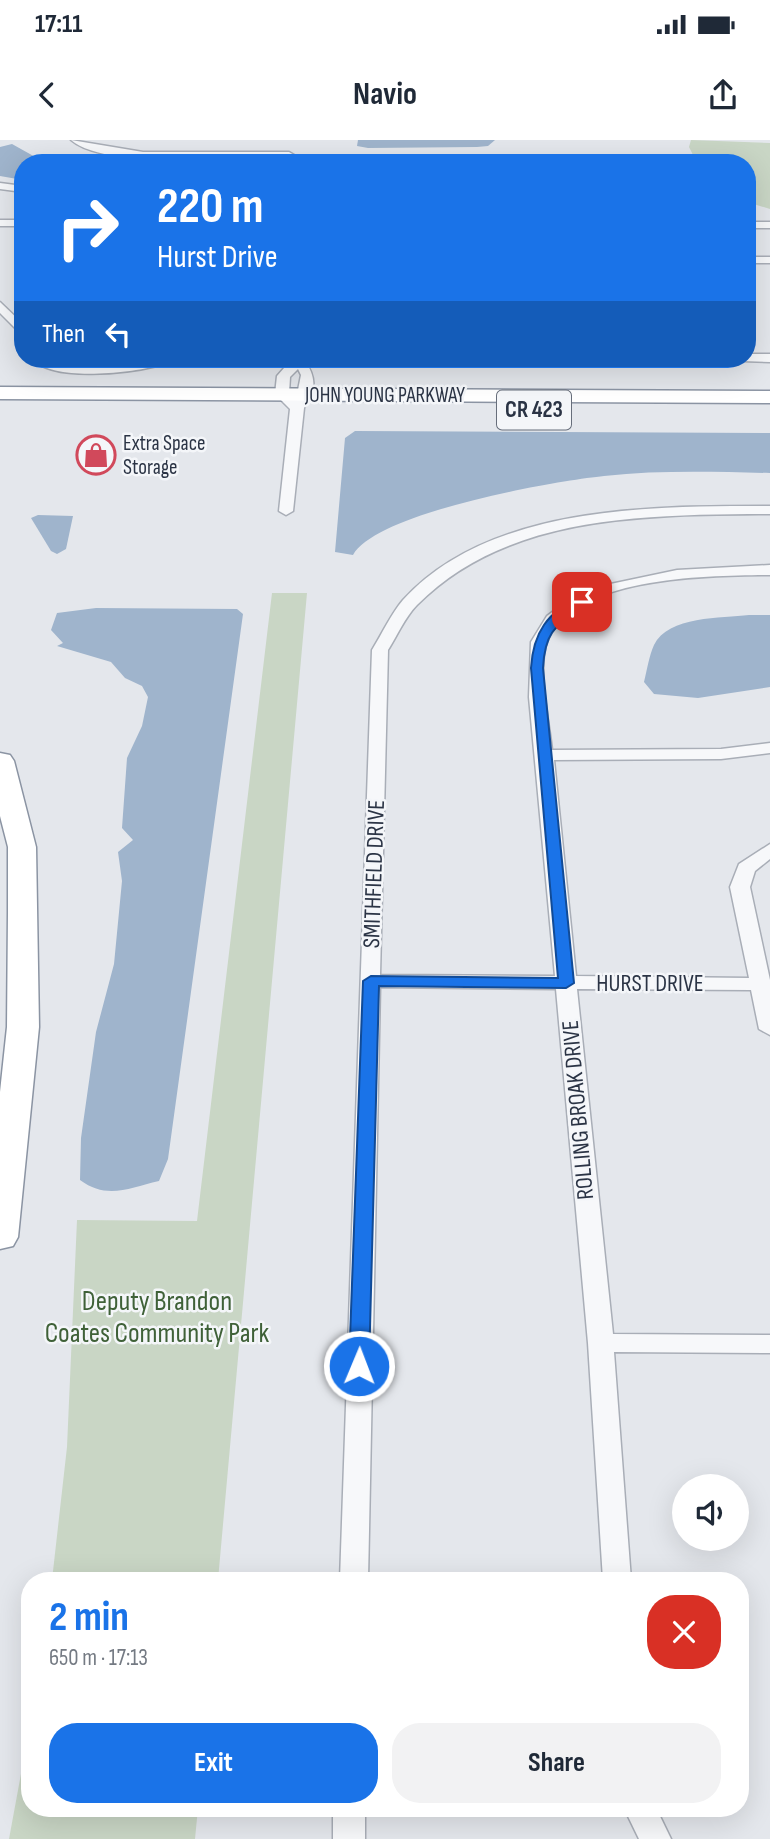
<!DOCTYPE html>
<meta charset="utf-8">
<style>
:root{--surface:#fff;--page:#f2f2f3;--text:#1f2937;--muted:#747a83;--accent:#1a73e8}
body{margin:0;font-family:"Sofia Sans Condensed",sans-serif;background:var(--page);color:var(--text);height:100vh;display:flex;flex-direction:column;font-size:26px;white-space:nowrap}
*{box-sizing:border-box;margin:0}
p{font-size:23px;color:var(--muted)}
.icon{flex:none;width:38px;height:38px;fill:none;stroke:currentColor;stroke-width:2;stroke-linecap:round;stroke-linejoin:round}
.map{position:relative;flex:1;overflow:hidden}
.details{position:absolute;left:21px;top:1432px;width:728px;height:245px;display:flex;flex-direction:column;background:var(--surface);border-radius:28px;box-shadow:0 7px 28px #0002}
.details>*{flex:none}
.guide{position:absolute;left:14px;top:14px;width:742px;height:214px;border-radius:28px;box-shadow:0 7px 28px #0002;background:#1a73e8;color:#fff;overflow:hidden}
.tools{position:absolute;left:672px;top:1334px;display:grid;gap:14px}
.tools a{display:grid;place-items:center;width:77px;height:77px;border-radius:50%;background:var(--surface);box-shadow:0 7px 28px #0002;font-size:35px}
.pin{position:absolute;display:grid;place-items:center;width:60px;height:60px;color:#fff;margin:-30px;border-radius:14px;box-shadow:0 4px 10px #0006}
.me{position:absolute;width:77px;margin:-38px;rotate:1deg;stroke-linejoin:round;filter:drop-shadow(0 0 5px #0008)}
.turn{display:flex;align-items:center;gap:24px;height:147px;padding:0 28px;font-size:32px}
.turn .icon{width:91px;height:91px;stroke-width:2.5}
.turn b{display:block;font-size:49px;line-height:60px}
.then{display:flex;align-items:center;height:66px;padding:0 28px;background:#0003;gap:14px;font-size:26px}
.round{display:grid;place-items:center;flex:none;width:74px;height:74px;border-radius:28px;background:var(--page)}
.head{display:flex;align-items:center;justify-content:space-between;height:119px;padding:0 28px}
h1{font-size:42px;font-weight:700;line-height:52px;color:var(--accent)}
.primary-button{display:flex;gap:14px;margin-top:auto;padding:14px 28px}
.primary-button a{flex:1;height:80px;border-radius:28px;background:var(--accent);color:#fff;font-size:28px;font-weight:700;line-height:80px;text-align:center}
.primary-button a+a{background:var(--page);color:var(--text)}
.status{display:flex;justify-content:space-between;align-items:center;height:49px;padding:0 35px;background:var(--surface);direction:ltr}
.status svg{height:19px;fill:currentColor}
header{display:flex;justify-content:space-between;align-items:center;height:91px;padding:0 28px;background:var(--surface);font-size:32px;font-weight:700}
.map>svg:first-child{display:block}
.green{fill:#c9d6c5}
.water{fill:#9fb4cc}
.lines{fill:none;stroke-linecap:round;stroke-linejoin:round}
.minor-casing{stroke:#a9aeb7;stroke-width:3}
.highway-casing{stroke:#8b94a3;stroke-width:3}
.minor{fill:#f7f8fa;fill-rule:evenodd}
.highway{fill:#fff;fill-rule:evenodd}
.route{fill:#1a73e8;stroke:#114b97;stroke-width:2}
.labels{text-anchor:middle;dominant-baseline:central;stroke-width:5;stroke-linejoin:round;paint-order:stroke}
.far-street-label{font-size:21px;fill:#2b3445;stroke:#f4f6f9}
.far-poi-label{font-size:21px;fill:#2b3445;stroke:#f4f6f9;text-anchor:start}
.shield{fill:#f4f6f9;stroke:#676e7b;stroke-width:2}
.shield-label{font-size:23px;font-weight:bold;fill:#2b3445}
.street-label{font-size:24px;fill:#2b3445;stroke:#f4f6f9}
.near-park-label{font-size:28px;fill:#3f6138;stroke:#f4f6f9}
</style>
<div class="status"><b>17:11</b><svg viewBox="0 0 49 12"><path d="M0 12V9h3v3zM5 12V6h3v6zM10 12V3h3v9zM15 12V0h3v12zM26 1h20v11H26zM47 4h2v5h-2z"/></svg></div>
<header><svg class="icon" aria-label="back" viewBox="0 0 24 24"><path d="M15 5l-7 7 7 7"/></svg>Navio<svg class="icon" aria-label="share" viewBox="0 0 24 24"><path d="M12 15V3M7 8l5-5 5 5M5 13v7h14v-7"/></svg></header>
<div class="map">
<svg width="770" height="1699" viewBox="0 0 770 1699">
<rect width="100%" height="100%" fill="#e4e7ec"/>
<g class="green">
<polygon points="691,0 770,3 770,69 747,62 747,23 697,23 689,7"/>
<polygon points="272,453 307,453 218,1440 52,1440 67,1307 77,1080 197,1081"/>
<polygon points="30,1585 30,1668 198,1668 195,1699 9,1699"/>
</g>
<g class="water">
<polygon points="358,0 495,0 488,6 477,7 368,8 357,6"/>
<polygon points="12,4 46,23 23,23 23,40 0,36 0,7"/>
<path d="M355,291L770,293V333C715,332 659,330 604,336C555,341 377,372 353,415L335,412L345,298Z"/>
<polygon points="38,375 73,376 66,409 57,414 51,411 31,378"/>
<path d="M96,468L237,469L243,474L168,1019L159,1041C129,1048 107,1060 80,1040L81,998L96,892L114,824L122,741L118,712L133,700L122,688L127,618L142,586L148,557L142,546L125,538L111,522L57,506L63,503L51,490L57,473Z"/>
<path d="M749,475H770V547L698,558L654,554L644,542C647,530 649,516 654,505C668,476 722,478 749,475Z"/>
</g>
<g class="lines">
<g class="minor-casing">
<g id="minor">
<path d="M71,0L143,12H289L294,15L289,18C241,19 105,30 71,0Z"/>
<polygon points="0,43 23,46 23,52 0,49"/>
<rect x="0" y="80" width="23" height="6"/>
<rect x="747" y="82" width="23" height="6"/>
<rect x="747" y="117" width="23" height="6"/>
<polygon points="0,162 23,184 23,196 0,173"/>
<polygon points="747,214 770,214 770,222 742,221 747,219"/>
<path d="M33,219L93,225L160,219L157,226C129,233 52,242 33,219Z"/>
<path d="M292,219H304C316,237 317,249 304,268L293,371L286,375L279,371L290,269L275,254L277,236ZM298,229L301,235L296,260L289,253L290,237Z"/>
<path d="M770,366V374C649,375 508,373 417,465C405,477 397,496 388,510L380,835L555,836L529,557L531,502L547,476L571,458L601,446L677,430L770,425V435C711,436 573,435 547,502C537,529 549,581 552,610L721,609L770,603V613L721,619L554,620L576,836L749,838L730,747L739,724L770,704V719L755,731L750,747L770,840V895L759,889L751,850L577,849L613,1194L770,1195V1213L614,1212L631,1440H603L588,1203L556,849L380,847L368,1440H340L372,510C382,494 391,474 403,460C489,365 652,366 770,366Z"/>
<rect x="333" y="1668" width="32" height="31"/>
<polygon points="624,1668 656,1668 671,1699 639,1699"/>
</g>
</g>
<g class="highway-casing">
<g id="highway">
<polygon points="0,247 770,251 770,263 0,259"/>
<polygon points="0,613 10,615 14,621 36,707 39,887 18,1097 13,1106 0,1109 0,952 7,887 8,773 8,707 0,676"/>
</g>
</g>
<use href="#minor" class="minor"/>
<use href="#highway" class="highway"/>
</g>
<path class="route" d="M582,458L588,462L586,464C556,486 545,490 543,528L574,843L566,848L379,846L369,1226L359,1233L349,1226L363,841L371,836L558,838L531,528C533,494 547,470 582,458Z"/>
<defs>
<g id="shop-ring" transform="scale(2.0125)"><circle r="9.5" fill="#f4f6f9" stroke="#d1495b" stroke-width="1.5"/><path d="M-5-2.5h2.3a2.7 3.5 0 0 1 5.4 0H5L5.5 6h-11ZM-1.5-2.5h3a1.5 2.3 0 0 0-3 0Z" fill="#d1495b"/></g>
</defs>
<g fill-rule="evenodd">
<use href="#shop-ring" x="96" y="315"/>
</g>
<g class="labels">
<g class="far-street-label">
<text x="385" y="255">JOHN YOUNG PARKWAY</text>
</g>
<g class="far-poi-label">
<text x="123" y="303">Extra Space<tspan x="123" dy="24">Storage</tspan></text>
</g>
<rect class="shield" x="497" y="250.5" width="74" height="39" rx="5"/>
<g class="shield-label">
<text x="534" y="270">CR 423</text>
</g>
<g class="street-label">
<text transform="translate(374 734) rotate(-88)">SMITHFIELD DRIVE</text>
<text x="650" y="843">HURST DRIVE</text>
<text transform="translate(578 970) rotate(-95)">ROLLING BROAK DRIVE</text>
</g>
<g class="near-park-label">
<text x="157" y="1161">Deputy Brandon<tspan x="157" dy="32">Coates Community Park</tspan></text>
</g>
</g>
</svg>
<div class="tools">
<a><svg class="icon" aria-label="sound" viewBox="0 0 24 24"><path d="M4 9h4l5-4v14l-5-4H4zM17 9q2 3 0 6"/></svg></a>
</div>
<div class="pin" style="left:582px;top:462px;background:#d93025"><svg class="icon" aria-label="arrive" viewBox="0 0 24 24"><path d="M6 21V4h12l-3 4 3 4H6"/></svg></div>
<svg class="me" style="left:359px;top:1226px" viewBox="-20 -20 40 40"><circle r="17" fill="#1a73e8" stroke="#fff" stroke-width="3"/><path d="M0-11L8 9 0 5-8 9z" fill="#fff"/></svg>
<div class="guide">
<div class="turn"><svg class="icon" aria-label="right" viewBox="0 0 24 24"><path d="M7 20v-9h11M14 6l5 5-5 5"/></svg><div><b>220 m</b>Hurst Drive</div></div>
<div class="then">Then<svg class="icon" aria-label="left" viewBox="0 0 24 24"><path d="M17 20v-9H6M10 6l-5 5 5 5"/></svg></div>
</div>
<section class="details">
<div class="head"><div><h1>2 min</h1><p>650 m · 17:13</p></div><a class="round" style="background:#d93025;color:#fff"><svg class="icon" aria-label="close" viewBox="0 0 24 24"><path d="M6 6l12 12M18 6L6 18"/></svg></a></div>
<div class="primary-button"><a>Exit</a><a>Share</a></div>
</section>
</div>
